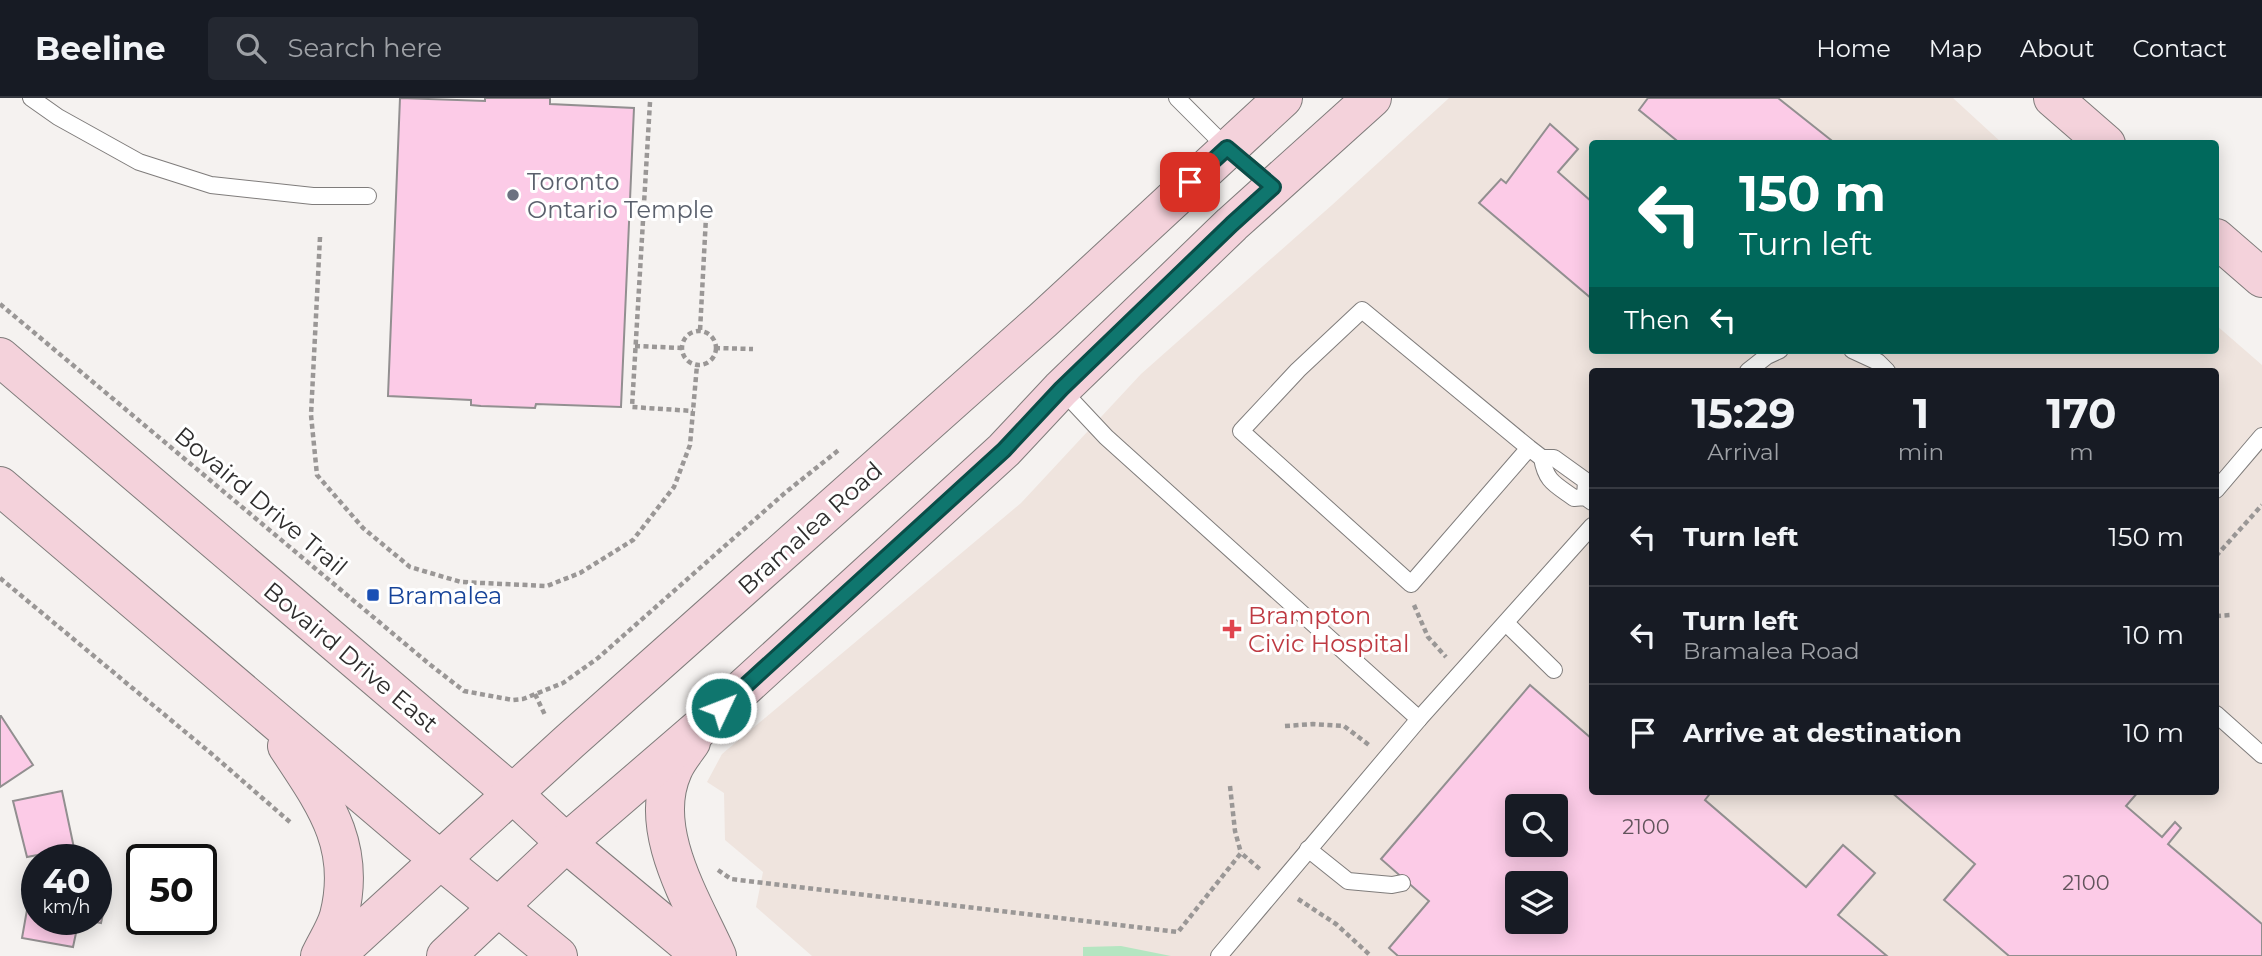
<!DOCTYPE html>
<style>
:root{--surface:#171b24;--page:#242831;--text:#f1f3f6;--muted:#9ea1a6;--line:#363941}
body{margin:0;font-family:Montserrat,sans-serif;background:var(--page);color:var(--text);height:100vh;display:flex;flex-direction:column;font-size:26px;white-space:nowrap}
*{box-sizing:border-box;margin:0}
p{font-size:23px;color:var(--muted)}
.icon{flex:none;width:38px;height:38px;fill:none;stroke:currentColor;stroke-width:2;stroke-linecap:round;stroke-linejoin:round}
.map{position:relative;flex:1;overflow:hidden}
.details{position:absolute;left:1589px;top:270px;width:630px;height:427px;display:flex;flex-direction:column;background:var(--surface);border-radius:7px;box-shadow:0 4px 18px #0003}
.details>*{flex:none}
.top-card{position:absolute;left:1589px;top:42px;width:630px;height:214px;border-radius:7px;box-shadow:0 4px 18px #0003;background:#00695c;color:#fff;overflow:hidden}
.controls{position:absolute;left:1505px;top:696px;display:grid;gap:14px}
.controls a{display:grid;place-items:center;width:63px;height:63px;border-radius:7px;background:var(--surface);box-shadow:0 4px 18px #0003;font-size:35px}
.speed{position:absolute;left:21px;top:746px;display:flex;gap:14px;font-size:35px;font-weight:700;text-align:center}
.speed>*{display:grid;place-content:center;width:91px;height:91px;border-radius:50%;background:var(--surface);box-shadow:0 4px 18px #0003;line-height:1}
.speed small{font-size:18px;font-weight:400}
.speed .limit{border:4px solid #111;border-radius:10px;background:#fff;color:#111}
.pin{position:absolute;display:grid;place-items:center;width:60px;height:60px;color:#fff;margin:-30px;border-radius:14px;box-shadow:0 4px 10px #0006}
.me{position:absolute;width:77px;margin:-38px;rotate:47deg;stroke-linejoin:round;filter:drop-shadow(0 0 5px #0008)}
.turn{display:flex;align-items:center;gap:24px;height:147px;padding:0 35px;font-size:32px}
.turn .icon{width:91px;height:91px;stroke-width:2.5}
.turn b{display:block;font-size:49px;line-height:60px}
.then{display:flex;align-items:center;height:66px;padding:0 35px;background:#0003;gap:14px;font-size:26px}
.eta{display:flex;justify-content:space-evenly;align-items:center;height:119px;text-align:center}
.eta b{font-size:42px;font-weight:700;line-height:49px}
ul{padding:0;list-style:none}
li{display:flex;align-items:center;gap:21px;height:98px;padding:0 35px;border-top:2px solid var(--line)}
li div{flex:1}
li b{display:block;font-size:26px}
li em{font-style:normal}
header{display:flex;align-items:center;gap:42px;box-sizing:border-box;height:98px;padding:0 35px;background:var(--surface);border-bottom:2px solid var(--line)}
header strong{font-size:33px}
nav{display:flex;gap:38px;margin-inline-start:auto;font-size:24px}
.search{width:490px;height:63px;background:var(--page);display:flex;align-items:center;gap:18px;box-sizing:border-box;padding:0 24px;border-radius:7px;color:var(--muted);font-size:26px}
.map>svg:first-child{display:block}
.built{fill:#efe4de;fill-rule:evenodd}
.green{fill:#b5e5c1}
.building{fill:#fccbe7;stroke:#928f90;stroke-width:2;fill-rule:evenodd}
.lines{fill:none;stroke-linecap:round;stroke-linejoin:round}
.lane-casing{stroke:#7f7c7b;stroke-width:18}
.secondary-casing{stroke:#7f7c7b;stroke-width:40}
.path{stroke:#9a9796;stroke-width:4.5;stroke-dasharray:5 3.5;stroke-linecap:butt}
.lane{stroke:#fff;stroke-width:16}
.secondary{stroke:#f4d2db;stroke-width:38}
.route-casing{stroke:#0a4d48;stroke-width:18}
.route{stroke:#0f766e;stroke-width:12}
.worship-dot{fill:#6b7280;stroke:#fff;stroke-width:2.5}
.transit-dot{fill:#1a4fb4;stroke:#fff;stroke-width:2.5}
.health-dot{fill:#e0444e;stroke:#fff;stroke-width:2.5}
.labels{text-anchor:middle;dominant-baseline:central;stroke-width:6;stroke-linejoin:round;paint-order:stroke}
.number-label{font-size:21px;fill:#62545c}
.worship-label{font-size:24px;fill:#5b616d;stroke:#fff;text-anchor:start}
.street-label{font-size:24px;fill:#2e2d2d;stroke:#fff}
.transit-label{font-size:24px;fill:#164399;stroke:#fff;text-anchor:start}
.health-label{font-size:24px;fill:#be3a42;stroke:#fff;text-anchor:start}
</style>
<header>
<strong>Beeline</strong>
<div class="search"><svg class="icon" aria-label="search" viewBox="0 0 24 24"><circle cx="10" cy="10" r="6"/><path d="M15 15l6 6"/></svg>Search here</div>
<nav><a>Home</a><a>Map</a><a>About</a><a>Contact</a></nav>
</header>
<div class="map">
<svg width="2262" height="858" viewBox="0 0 2262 858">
<rect width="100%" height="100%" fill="#f5f2f0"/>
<path class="built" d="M1449,0H1953L2002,45L1592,46V252H2216V227L2262,267V858H812L756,809L763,774L725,742L724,695L707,684L722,656L1021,405L1141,276L1332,107ZM1592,273H2216V693H1592ZM1517,709H1556V747H1517ZM1517,786H1556V824H1517Z"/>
<polygon class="green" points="1121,848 1171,858 1083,858 1083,849"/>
<g class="building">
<polygon points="400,0 485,3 485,0 550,0 550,6 634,10 621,309 536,306 535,310 481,308 471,307 471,302 388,298"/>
<polygon points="1648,0 1778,0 1836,46 1681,46 1639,12"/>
<polygon points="1550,26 1578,51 1558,74 1592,104 1592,201 1479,105 1501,81 1506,85"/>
<path d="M1530,587L1592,641V693H1712L1705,702L1806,789L1843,747L1875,775L1838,817L1887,858H1398L1389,850L1429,803L1381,761ZM1517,709H1556V747H1517ZM1517,786H1556V824H1517Z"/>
<polygon points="1,618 33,667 0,689 0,618"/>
<polygon points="62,693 74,750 27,759 13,703"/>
<polygon points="1890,693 2139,693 2126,708 2162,739 2175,724 2181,730 2168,746 2262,826 2262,858 2009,858 1944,802 1975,766"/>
<polygon points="33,778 37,779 37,821 96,821 96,787 109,789 101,825 79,821 73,849 22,840"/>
</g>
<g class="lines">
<g class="lane-casing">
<g id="lane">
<polyline points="31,0 58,19 139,64 211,87 313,98 368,98"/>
<polyline points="1177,0 1227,50 1273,89"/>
<polyline points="1852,252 1878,264 1887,273"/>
<polyline points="1748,273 1767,258 1780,252"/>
<polyline points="1061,291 1106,339 1419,621"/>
<polyline points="1529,350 1411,486 1241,333 1298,272 1362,212 1529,350 1542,360 1554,360 1586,383 1585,399"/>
<path d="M1542,360C1546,384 1555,386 1574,400L1585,399L1592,404"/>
<polyline points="2216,392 2262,338"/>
<polyline points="1507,526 1554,572"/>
<polyline points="2216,616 2262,657"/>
<polyline points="1308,751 1348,783 1392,787 1402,785"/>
<polyline points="1219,858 1419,621 1592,428"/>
</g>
</g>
<g class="secondary-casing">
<g id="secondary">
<polyline points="2053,0 2106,46"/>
<polyline points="2216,140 2262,180"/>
<polyline points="0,259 513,696 566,745 702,858"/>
<polyline points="0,388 416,742 558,858"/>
<path d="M691,644C685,653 677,662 673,672C646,732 693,804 717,858"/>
<path d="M287,648C324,704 357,747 339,818C335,832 326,845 320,858"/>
<polyline points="335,858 569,644 1043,222 1283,0"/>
<polyline points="446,858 566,745 702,628 1004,352 1061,291 1232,126 1372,0"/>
</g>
</g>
<g class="path">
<polyline points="650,4 632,309 693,313"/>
<polyline points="644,119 706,119 700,233"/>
<polyline points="320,139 311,317 317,377 363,430 410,469 461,484 547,488 580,475 633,442 674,389 690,347 697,267"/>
<polyline points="0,206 428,565 464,593 513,602 523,601 563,585 598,560 786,394 840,351"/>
<circle cx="699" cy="250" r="17"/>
<polyline points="635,248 682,250"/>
<polyline points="715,250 753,251"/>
<polyline points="2216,458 2262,407"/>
<polyline points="0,480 213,657 291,725"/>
<polyline points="1414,507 1428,539 1446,559"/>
<polyline points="2216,518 2230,517"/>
<polyline points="535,596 545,617"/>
<polyline points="1285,628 1313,626 1344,628 1369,647"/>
<polyline points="1230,688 1235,733 1241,755"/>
<polyline points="718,772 731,781 1178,834 1241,755 1261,772"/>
<polyline points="1298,801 1336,826 1371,858"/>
</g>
<use href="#lane" class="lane"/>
<use href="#secondary" class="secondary"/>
</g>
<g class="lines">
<g class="route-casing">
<polyline id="route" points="721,610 1004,352 1061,291 1232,126 1273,89 1227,50 1190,84"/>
</g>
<use href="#route" class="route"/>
</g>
<circle class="worship-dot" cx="513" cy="97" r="7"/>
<rect class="transit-dot" x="366" y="490" width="14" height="14" rx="3.5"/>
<path class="health-dot" d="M1228.5 520.5h7v7h7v7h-7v7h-7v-7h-7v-7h7z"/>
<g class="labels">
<g class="number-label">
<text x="1646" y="728">2100</text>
<text x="2086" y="784">2100</text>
</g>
<g class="worship-label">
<text x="527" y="83">Toronto<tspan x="527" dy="28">Ontario Temple</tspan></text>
</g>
<g class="street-label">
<text transform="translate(261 403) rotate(40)">Bovaird Drive Trail</text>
<text transform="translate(810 430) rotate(-42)">Bramalea Road</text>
<text transform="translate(351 559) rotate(40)">Bovaird Drive East</text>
</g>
<g class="transit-label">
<text x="387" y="497">Bramalea</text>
</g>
<g class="health-label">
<text x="1248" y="517">Brampton<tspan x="1248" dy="28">Civic Hospital</tspan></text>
</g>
</g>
</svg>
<div class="controls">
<a><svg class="icon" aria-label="search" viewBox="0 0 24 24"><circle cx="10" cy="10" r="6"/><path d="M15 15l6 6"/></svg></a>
<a><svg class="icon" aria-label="layers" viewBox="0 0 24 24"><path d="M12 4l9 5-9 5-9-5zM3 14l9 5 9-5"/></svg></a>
</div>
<div class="speed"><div>40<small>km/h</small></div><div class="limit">50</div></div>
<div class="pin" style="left:1190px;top:84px;background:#d93025"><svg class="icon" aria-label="arrive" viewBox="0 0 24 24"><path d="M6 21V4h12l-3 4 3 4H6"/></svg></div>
<svg class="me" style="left:721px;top:610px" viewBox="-20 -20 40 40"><circle r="17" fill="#0f766e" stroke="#fff" stroke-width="3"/><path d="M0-11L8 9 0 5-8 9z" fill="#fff"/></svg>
<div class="top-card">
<div class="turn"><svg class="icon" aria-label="left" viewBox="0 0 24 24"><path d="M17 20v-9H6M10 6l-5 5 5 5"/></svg><div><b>150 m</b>Turn left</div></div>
<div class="then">Then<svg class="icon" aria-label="left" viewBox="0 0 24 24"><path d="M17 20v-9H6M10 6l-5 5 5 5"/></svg></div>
</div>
<section class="details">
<div class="eta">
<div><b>15:29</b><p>Arrival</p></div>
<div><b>1</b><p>min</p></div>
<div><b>170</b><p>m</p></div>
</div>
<ul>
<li><svg class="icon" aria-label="left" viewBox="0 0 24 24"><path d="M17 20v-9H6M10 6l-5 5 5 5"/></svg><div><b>Turn left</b></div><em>150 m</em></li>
<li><svg class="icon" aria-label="left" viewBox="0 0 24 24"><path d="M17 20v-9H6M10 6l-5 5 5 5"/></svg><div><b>Turn left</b><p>Bramalea Road</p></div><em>10 m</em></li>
<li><svg class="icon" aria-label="arrive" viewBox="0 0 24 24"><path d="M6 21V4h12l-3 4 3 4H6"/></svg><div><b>Arrive at destination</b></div><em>10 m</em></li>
</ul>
</section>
</div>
